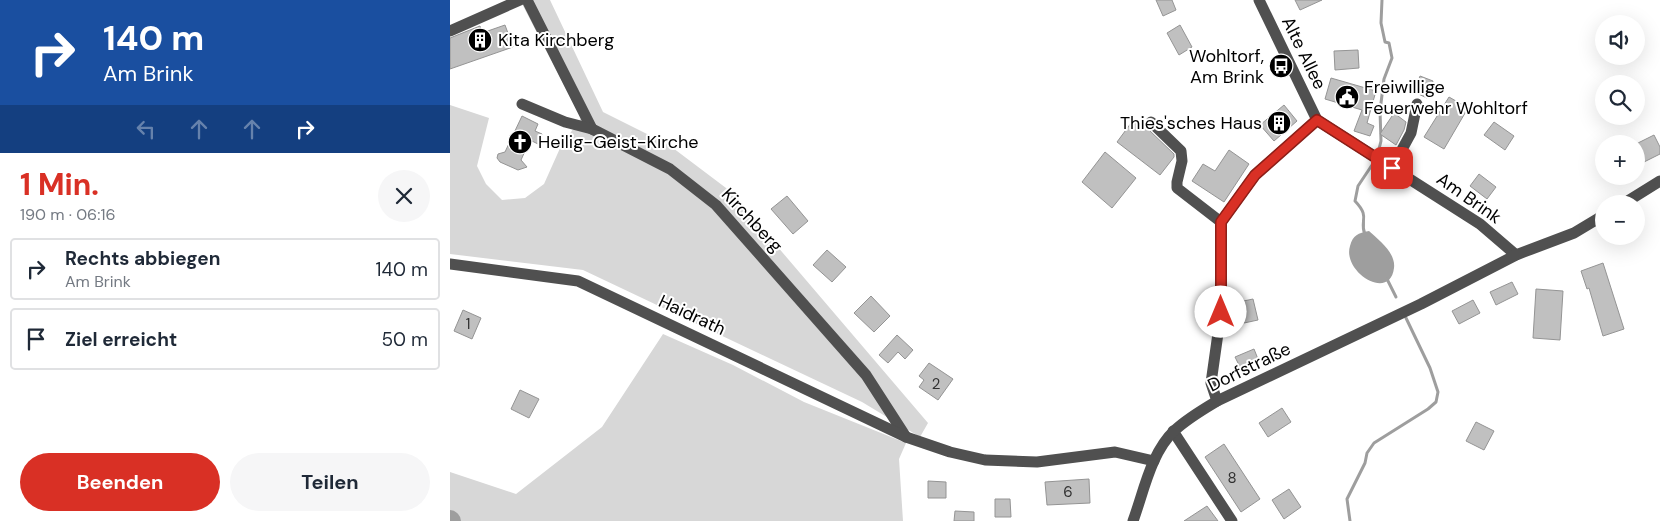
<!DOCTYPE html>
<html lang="de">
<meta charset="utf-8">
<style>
:root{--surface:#fff;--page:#f6f6f7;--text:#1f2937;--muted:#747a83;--line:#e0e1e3;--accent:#d93025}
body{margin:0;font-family:"DM Sans",sans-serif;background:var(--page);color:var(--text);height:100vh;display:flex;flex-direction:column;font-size:19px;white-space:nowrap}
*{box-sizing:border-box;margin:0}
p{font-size:16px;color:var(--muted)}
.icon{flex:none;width:28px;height:28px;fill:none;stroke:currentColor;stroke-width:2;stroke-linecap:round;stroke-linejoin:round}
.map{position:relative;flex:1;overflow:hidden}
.details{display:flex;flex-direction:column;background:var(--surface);width:450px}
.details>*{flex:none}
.banner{background:#1a4fa0;color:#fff;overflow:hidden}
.buttons{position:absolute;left:1145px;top:15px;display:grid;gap:10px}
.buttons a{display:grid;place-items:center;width:50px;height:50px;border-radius:50%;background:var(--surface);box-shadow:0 5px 20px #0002;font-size:25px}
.pin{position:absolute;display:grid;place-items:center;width:42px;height:42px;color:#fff;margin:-21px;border-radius:10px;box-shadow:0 2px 8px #0006}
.me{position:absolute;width:55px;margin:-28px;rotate:0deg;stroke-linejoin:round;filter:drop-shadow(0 0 4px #0008)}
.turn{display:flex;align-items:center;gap:18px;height:105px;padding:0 20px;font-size:22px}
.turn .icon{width:65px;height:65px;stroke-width:2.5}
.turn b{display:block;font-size:35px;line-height:42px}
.lanes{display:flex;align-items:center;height:48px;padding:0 20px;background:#0003;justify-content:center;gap:25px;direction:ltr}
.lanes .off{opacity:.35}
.round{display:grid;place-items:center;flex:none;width:52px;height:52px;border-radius:26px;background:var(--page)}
.summary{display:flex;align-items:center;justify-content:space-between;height:85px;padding:0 20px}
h1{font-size:30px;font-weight:700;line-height:38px;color:var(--accent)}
.cta{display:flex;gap:10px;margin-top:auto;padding:10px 20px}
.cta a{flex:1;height:58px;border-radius:30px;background:var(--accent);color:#fff;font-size:20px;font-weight:700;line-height:58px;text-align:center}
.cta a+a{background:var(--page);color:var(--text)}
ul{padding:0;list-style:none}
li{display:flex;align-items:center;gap:15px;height:62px;margin:0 10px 8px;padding:0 10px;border:2px solid var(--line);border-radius:5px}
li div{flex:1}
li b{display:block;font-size:19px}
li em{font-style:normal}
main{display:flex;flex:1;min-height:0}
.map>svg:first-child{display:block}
.green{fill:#d7d7d7}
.water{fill:#9e9e9e}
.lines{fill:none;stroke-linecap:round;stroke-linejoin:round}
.stream{stroke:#9e9e9e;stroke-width:3}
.river{stroke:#9e9e9e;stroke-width:20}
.building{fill:#c0c0c0;stroke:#949494}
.minor{stroke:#505050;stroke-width:11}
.route-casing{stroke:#8d1f18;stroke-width:12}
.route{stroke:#d93025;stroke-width:9}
.labels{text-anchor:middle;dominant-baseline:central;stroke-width:4;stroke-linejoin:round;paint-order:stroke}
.number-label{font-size:15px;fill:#303030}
.poi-label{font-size:18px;fill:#000;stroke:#fff;text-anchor:start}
.street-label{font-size:18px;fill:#000;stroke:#fff}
</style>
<main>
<section class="details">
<div class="banner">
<div class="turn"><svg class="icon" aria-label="right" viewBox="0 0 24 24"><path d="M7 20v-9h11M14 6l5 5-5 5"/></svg><div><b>140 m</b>Am Brink</div></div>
<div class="lanes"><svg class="icon off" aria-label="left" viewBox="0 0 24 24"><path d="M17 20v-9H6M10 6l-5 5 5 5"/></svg><svg class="icon off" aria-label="ahead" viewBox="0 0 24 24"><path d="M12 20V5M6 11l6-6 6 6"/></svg><svg class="icon off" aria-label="ahead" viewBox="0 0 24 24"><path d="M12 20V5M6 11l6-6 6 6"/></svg><svg class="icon" aria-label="right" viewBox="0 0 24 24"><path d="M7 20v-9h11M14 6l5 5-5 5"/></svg></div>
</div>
<div class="summary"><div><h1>1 Min.</h1><p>190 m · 06:16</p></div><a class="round"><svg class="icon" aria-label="close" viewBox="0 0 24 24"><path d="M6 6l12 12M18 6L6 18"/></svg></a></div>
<ul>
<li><svg class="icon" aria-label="right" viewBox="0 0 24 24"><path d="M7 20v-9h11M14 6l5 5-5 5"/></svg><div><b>Rechts abbiegen</b><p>Am Brink</p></div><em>140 m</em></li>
<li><svg class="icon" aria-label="arrive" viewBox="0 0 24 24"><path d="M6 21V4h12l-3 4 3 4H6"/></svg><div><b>Ziel erreicht</b></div><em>50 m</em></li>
</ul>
<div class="cta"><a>Beenden</a><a>Teilen</a></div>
</section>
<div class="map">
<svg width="1210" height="521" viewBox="0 0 1210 521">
<rect width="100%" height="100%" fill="#fff"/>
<g class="green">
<polygon points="70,0 100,0 153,112 219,145 280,191 478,423 470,437 412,402 133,270 0,254 0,105 39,118 27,166 36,184 52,200 75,198 94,184 111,146 131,118"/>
<polygon points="213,334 283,365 354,402 456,443 449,459 453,521 0,521 0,472 66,494 152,427"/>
</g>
<path class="water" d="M919,231C929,240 946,253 944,268C940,302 892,272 900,246C903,235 908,233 919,231Z"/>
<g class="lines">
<g class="stream">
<polyline points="928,153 931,141 930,111 934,79 942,58 939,43 935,42 931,23 932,0"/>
<path d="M915,235C909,219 921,218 905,201L908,186L924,162"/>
<polyline points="937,279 946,297"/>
<polyline points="900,521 897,499 915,463 917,453 924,443 978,409 986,402 988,392 980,368 956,318"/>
</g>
<polyline class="river" points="0,520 1,521"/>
</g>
<g class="building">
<polygon points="706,0 722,0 726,10 713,16"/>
<polygon points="845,0 872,0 850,10"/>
<polygon points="55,25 63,47 0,69 0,38 30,26 32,33"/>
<polygon points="730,25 742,47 729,55 717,33"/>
<polygon points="908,50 909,68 885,70 884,51"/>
<polygon points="970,76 983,81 977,98 964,92"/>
<polygon points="881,78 926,91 917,123 924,126 920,136 904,131 912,110 875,99"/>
<polygon points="999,97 1018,108 994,149 974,137"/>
<polygon points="834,105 847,121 824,141 810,125"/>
<polygon points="944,113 956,122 954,130 946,145 930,134"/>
<polygon points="72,116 88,124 85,131 92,134 88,144 80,140 71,160 77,167 68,170 50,162 47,158 48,154 55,152"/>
<polygon points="684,119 699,130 724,154 724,157 710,175 667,142"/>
<polygon points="1044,122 1064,136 1055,150 1034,135"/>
<polygon points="1204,135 1210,147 1210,154 1190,164 1186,155 1186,144"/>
<polygon points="779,150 799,164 774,202 742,181 753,164 765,171"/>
<polygon points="655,152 686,178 662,208 632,182"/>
<polygon points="1029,174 1046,187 1037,199 1020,186"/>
<polygon points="337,196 358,221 343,234 321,209"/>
<polygon points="377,250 396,267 382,282 363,265"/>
<polygon points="1153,263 1174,329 1153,336 1139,288 1137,289 1131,271"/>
<polygon points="1062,282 1068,294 1046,305 1040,292"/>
<polygon points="1086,289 1113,291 1110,340 1083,338"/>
<polygon points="421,296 440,316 424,332 404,313"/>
<polygon points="803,299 808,320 794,323 789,302"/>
<polygon points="1023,300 1030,313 1009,324 1002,311"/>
<polygon points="13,310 31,318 22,339 4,331"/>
<polygon points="447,335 463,350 455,359 448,352 438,363 429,355"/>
<polygon points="804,349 808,359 790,367 785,357"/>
<polygon points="479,363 503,379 488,400 469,387 474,380 469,376"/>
<polygon points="70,390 89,399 79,418 61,409"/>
<polygon points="832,408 841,422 818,437 809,423"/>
<polygon points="1026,422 1044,431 1034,450 1016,441"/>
<polygon points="774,444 810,499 791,512 755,457"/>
<polygon points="639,479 640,503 597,505 595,482"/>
<polygon points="478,481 496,482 496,498 478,498"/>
<polygon points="839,489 851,507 834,519 822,500"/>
<polygon points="545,499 560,499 561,517 545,517"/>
<polygon points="757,506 768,521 734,521"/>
<polygon points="505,511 524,512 524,521 504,521"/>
</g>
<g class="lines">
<g class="minor">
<polyline points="77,0 142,129"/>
<polyline points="809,0 867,120"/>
<polyline points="0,31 70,0"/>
<polyline points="72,104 115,122 142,129 220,169 266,205 416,375 456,437"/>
<polyline points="867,120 1030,224 1066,255"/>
<polyline points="701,122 731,151 732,161 727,182 727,188 771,222"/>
<polyline points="942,168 961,133 967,104"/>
<polyline points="1173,204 1210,181"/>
<polyline points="0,264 128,281 456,437 500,452 535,460 587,462 665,452 704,461"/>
<polyline points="767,401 761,383 771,312 771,222 805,175 867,120"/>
<polyline points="723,431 782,521"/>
<path d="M683,521C694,491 701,452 725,430C738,418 752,410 767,401L971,304L1066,255L1124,233L1154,215"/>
</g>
</g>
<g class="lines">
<g class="route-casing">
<polyline id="route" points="771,312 771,222 805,175 867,120 942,168"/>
</g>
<use href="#route" class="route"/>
</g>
<defs>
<g id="building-disc" transform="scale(1.25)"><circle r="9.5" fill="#000" stroke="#fff"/><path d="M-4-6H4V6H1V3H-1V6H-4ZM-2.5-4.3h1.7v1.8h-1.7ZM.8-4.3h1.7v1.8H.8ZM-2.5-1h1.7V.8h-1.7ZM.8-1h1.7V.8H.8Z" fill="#fff"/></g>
<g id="bus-disc" transform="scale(1.25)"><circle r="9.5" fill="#000" stroke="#fff"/><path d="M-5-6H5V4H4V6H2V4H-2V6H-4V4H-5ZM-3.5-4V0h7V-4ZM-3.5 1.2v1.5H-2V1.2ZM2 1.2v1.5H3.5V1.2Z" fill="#fff"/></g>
<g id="civic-disc" transform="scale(1.25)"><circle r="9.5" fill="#000" stroke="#fff"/><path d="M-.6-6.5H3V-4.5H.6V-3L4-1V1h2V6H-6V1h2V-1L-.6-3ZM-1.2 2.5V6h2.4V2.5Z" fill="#fff"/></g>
<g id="church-disc" transform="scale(1.25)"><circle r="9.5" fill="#000" stroke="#fff"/><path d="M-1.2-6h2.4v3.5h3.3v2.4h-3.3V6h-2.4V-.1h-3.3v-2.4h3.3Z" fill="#fff"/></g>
</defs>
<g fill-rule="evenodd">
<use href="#building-disc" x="30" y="40"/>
<use href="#bus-disc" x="831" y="66"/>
<use href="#civic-disc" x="897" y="97"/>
<use href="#building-disc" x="829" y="123"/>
<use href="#church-disc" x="70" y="142"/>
</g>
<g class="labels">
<g class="number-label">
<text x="18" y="324">1</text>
<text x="486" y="384">2</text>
<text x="782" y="478">8</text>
<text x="618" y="492">6</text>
</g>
<g class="poi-label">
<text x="48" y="40">Kita Kirchberg</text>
<text x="814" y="56" text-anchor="end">Wohltorf,<tspan x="814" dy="21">Am Brink</tspan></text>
<text x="914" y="87">Freiwillige<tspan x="914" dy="21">Feuerwehr Wohltorf</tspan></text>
<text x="812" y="123" text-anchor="end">Thies'sches Haus</text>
<text x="88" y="142">Heilig-Geist-Kirche</text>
</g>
<g class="street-label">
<text transform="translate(854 53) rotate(64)">Alte Allee</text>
<text transform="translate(1019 198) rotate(35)">Am Brink</text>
<text transform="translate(302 220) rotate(47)">Kirchberg</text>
<text transform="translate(242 315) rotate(25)">Haidrath</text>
<text transform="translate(799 367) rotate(-26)">Dorfstraße</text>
</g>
</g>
</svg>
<div class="buttons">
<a><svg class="icon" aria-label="sound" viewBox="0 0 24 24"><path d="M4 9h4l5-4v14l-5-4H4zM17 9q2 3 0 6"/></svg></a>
<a><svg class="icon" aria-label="search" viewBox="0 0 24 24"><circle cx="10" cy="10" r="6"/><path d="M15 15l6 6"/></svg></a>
<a>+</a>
<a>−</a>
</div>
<div class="pin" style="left:942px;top:168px;background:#d93025"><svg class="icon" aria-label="arrive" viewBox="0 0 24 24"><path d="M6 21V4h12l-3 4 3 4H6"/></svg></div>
<svg class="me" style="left:771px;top:312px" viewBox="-20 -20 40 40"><circle r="19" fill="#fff"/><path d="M0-13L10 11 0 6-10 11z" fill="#d93025"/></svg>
</div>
</main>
